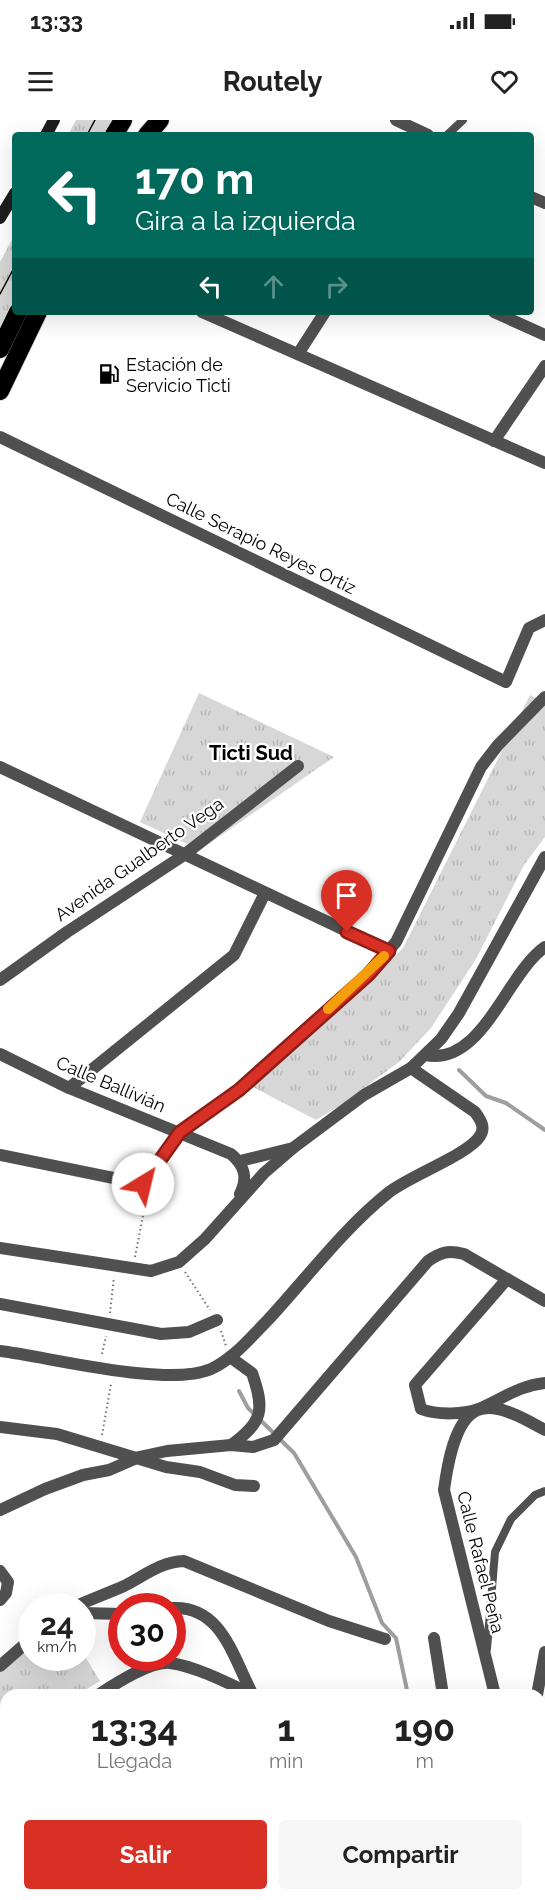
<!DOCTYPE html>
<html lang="es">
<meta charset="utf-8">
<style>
:root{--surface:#fff;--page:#f6f6f6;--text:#222;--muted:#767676;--accent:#d93025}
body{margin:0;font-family:Raleway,sans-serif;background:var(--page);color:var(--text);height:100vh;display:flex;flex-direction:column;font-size:22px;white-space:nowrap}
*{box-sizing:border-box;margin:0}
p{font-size:20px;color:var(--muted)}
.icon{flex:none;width:33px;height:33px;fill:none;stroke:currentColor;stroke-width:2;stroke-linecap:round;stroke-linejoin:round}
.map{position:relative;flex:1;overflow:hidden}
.side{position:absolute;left:0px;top:1569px;width:546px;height:212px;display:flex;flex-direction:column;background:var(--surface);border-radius:18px 18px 0 0;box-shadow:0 6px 24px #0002}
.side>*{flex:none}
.banner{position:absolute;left:12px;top:12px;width:522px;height:183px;border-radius:6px;box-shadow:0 6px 24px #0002;background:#00695c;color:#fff;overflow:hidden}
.speed{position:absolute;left:18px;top:1473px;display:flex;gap:12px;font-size:30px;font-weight:700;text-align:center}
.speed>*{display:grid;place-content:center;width:78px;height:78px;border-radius:50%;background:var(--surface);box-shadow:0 6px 24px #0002;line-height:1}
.speed small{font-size:15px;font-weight:400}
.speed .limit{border:9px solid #d22;background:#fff;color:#111}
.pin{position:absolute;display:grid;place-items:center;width:51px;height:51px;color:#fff;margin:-62px -26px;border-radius:50% 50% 50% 0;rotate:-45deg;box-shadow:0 0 6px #0007}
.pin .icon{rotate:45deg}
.me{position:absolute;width:66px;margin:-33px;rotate:36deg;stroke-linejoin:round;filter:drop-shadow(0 0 4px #0008)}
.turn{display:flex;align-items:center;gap:21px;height:126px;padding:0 24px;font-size:27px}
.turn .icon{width:78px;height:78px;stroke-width:2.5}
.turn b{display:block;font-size:42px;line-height:51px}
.lanes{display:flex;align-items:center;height:57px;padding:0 24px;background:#0003;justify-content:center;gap:30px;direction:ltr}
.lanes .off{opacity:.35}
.eta{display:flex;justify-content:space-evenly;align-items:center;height:102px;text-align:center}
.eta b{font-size:36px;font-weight:700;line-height:42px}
.button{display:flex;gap:12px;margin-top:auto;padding:12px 24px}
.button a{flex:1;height:69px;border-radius:6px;background:var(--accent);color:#fff;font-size:24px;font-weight:700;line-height:69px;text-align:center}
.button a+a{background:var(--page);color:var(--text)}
.status{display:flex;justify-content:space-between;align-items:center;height:42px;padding:0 30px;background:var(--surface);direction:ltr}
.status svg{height:16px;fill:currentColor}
header{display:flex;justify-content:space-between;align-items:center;height:78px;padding:0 24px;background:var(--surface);font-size:27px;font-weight:700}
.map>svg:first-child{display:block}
.grass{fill:url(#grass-tufts)}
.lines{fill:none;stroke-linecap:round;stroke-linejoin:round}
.stream{stroke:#9e9e9e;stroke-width:4}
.highway-casing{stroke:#dbdbdb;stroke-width:20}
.path{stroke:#727272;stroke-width:2;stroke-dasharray:1.5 3;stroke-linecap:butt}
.lane{stroke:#505050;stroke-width:8}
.street{stroke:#505050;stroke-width:12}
.secondary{stroke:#1d1d1d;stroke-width:12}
.highway{stroke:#000;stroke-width:18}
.tram{stroke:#000;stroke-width:1.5}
.route-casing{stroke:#8d1f18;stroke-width:15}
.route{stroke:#d93025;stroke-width:10}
.slow{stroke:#f59e0b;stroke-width:10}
.labels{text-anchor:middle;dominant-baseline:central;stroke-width:4.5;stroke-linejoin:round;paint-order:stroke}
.poi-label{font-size:18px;fill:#000;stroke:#fff;text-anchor:start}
.street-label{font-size:18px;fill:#000;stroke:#fff}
.neighbourhood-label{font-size:20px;font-weight:bold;fill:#000;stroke:#fff}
</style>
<div class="status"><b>13:33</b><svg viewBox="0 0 49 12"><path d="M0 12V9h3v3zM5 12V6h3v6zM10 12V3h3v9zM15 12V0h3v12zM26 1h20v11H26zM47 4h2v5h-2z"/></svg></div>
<header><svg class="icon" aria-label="menu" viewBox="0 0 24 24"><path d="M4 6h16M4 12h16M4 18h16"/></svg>Routely<svg class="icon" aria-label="heart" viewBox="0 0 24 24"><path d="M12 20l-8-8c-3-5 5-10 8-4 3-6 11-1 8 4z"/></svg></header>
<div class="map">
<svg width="545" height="1780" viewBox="0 0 545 1780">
<defs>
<pattern id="grass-tufts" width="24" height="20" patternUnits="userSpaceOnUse" patternTransform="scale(1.5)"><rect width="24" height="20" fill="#d7d7d7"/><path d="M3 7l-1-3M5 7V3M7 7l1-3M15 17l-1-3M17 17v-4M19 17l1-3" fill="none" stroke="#b7b7b7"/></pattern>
</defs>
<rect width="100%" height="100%" fill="#fff"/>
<g class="grass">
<polygon points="76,0 113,0 104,15 68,15"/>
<polygon points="15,114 15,182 0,214 0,142"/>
<polygon points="199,573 334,637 200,730 140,702"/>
<polygon points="530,575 545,583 545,717 524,745 476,839 431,908 399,942 341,985 316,1000 249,965 378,853 403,828"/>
<polygon points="31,1523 32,1538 82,1538 83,1533 100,1561 77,1575 6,1575 6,1688 0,1704 0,1552"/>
<polygon points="6,1713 6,1774 90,1775 86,1780 0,1779 0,1718"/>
</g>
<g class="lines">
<g class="stream">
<polyline points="459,950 486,976 506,983 545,1010"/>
<polyline points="239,1271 248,1288 294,1333 356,1437 382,1503 396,1518 408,1575"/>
<polyline points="0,1700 6,1703"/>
<polyline points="83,1774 86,1780"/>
<polyline points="464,1774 466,1780"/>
</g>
<g class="highway-casing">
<g id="highway">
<polyline points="114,15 123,0"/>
<polyline points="147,15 160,0"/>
<polyline points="0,229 18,192"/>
<polyline points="0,271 38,192"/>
</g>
</g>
<g class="path">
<polyline points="135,1137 147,1075"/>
<polyline points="185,1152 210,1190"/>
<polyline points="110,1193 114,1157"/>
<polyline points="221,1211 226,1226"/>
<polyline points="102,1234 106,1216"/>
<polyline points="102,1315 111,1264"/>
</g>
<g class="lane">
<polyline points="447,15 463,0"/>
<polyline points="487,1529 495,1432 511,1399 535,1375 545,1371"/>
</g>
<g class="street">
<polyline points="396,0 428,15"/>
<polyline points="531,77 545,83"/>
<polyline points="202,192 545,343"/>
<polyline points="494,192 545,215"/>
<polyline points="298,234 325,192"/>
<polyline points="0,317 506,562 529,508 545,500"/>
<polyline points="494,321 545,246"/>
<polyline points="0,647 389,831"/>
<polyline points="0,860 67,812 184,735 298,646"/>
<path d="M0,934L69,968L231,1034C245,1046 248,1058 240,1074"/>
<path d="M425,935C482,947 506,854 545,827"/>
<polyline points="69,968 234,835 265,773"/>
<polyline points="0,1035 143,1064 180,1012 239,970 367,855 396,822 481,647 498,625 545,577"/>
<polyline points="240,1041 293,1028"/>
<polyline points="0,1128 151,1151 179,1142 205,1119 264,1053 293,1028 364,975 411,948 441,919 459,893 545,737"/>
<path d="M507,1159L415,1265L421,1289C437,1295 464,1295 481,1288C504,1278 518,1266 545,1263"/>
<polyline points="0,1184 161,1214 189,1212 217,1200"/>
<path d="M0,1231C50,1237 167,1268 211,1249C233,1239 250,1218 266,1202C306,1159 342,1110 388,1073C409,1056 468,1035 480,1016C486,1007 480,999 475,992L411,948"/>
<path d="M230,1237L252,1253C265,1290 263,1302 231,1325"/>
<polyline points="0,1307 57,1314 166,1347 200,1352 235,1365 254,1366"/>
<path d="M0,1390L45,1369L83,1355L109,1350L139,1337L167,1331L231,1325L253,1327L274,1320L428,1141C441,1132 448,1130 464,1134L545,1181"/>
<polyline points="0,1451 8,1462 6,1473 0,1480"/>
<path d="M76,1486C92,1479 108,1473 124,1466C144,1456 160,1442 184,1441L329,1501L385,1519"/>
<path d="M172,1488C222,1485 233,1538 253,1575"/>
<polyline points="82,1493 122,1494"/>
<polyline points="434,1518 443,1575"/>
<polyline points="0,1546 32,1518"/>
<path d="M98,1575C115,1564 150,1541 170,1543C195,1546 230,1564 253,1575"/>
<path d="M495,1575L444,1370C447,1348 454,1299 478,1290C498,1282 528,1301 545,1310"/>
<polyline points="537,1575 545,1532"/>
<polyline points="0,1714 6,1708"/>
<polyline points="128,1774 136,1780"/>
<polyline points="446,1774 458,1780"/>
<polyline points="94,1780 99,1774"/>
<polyline points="168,1780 171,1774"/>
<polyline points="481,1780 489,1774"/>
</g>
<g class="secondary">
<polyline points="46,15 54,0"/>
<polyline points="0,98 15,73"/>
</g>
<use href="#highway" class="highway"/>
<g class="tram">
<polyline points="87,15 95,0"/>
<polyline points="0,174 15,146"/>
</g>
</g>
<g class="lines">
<g class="route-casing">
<polyline id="route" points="143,1064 180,1012 239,970 368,855 389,831 347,812"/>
</g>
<use href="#route" class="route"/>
<polyline class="slow" points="328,889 384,836"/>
</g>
<defs>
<g id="fuel-bare" transform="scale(1.62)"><path d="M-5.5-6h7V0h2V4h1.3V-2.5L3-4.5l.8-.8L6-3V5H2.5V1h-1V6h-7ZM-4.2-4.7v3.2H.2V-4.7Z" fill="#000" stroke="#fff" stroke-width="2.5" paint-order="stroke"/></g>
</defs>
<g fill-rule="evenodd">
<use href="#fuel-bare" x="109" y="254"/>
</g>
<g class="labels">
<g class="poi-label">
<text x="126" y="244">Estación de<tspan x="126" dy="21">Servicio Ticti</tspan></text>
</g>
<g class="street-label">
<text transform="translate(261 423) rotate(26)">Calle Serapio Reyes Ortiz</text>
<text transform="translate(139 739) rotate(-35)">Avenida Gualberto Vega</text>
<text transform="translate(111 964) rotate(23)">Calle Ballivián</text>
<text transform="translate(481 1442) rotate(76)">Calle Rafael Peña</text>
</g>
<g class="neighbourhood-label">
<text x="251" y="633">Ticti Sud</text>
</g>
</g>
</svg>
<div class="speed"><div>24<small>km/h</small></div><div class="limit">30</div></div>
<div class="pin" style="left:347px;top:812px;background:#d93025"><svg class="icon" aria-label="arrive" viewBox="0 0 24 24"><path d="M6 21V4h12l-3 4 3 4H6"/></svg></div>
<svg class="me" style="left:143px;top:1064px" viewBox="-20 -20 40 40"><circle r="19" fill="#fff"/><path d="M0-13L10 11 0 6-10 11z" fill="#d93025"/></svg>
<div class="banner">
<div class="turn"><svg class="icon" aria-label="left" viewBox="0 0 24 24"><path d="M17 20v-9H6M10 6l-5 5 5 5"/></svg><div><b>170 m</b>Gira a la izquierda</div></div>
<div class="lanes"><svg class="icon" aria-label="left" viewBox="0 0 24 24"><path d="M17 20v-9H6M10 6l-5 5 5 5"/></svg><svg class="icon off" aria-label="ahead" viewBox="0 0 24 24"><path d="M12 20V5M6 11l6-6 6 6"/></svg><svg class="icon off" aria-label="right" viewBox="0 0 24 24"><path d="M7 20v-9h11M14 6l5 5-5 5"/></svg></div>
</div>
<section class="side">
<div class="eta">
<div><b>13:34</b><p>Llegada</p></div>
<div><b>1</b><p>min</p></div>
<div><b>190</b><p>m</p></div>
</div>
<div class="button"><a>Salir</a><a>Compartir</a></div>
</section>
</div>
